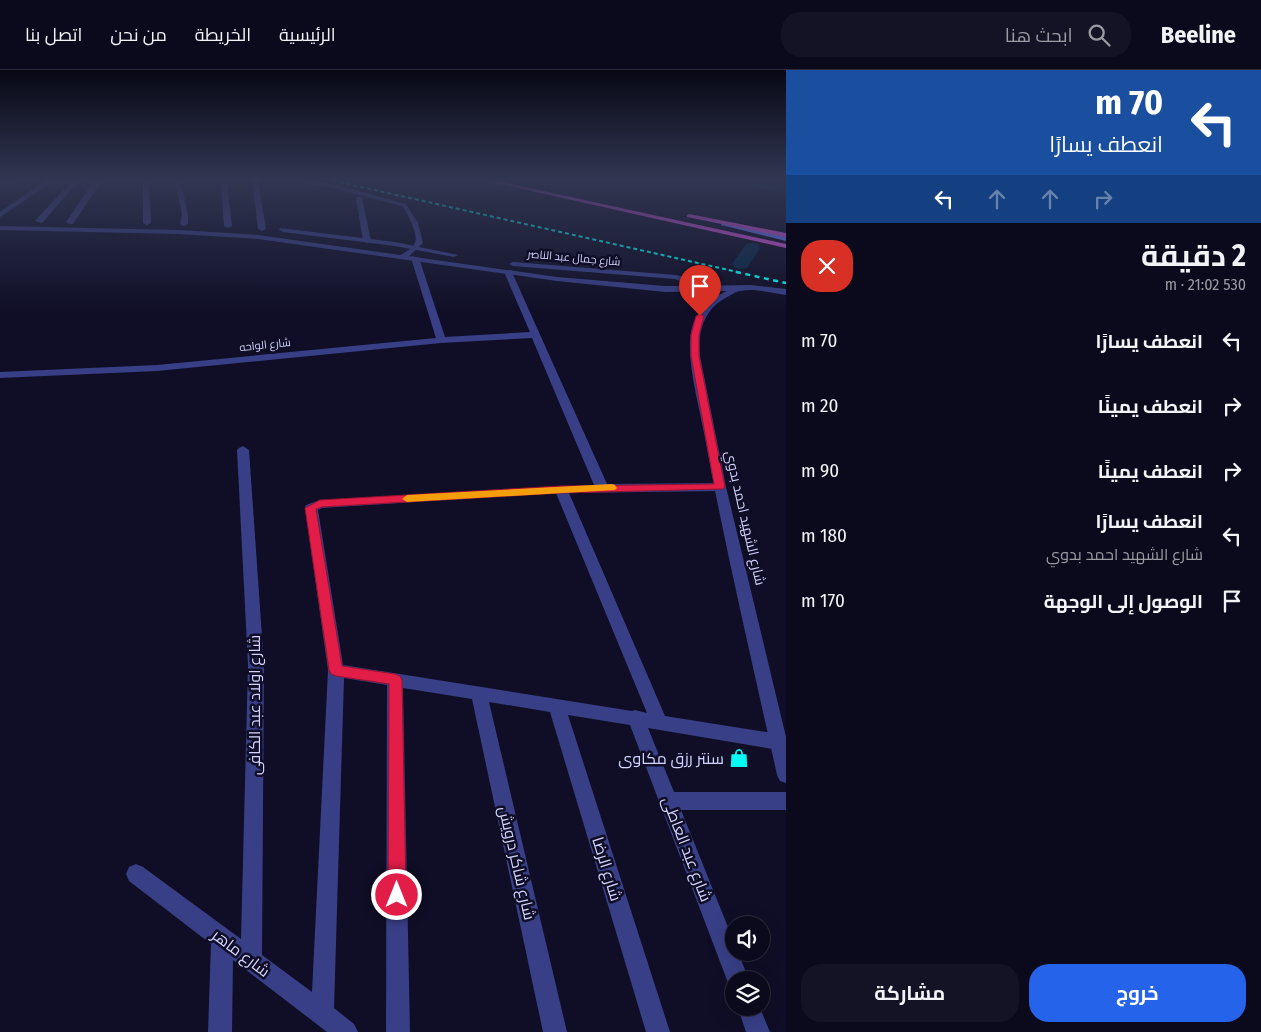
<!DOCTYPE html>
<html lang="ar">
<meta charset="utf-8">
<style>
:root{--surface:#0b0a1c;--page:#141325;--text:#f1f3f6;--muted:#9a9aa3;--line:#2b2b3b;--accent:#2563eb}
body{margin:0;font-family:"Fira Sans Condensed",Cairo,sans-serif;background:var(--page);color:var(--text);direction:rtl;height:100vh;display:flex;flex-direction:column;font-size:19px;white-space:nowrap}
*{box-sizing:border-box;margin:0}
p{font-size:16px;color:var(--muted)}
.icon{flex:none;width:28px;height:28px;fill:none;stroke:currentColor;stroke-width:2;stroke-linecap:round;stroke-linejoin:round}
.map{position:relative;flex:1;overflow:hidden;direction:ltr}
.drawer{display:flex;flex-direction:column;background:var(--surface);width:475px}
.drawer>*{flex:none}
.guide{background:#1a4fa0;color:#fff;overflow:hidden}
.buttons{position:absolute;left:725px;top:846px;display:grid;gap:10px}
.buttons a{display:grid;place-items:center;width:45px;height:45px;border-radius:50%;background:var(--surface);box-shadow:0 5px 20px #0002,0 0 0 1px var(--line);font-size:25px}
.pin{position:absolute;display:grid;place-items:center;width:42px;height:42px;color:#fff;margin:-51px -21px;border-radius:50% 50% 50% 0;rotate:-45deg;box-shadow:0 0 5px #0007}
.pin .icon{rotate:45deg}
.me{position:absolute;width:55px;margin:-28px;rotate:0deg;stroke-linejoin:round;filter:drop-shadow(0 0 4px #0008)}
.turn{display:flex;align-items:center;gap:18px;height:105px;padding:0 15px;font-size:22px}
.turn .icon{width:65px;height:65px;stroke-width:2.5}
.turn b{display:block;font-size:35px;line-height:42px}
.lanes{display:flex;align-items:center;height:48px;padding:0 15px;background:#0003;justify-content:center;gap:25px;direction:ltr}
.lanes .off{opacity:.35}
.round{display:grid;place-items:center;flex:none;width:52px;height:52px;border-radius:20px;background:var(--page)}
.head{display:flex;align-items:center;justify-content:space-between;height:85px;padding:0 15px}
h1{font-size:30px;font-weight:700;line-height:38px}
.action{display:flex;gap:10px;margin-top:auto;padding:10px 15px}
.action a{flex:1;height:58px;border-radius:20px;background:var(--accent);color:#fff;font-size:20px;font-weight:700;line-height:58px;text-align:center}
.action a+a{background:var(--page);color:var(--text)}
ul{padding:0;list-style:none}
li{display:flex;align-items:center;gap:15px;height:65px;padding:0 15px}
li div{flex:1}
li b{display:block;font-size:19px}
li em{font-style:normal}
header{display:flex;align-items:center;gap:30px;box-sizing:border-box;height:70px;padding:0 25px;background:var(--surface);border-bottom:1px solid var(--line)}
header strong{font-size:24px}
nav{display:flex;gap:28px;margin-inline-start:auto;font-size:18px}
.search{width:350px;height:45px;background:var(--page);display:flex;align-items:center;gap:12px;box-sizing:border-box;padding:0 18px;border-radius:20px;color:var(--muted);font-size:19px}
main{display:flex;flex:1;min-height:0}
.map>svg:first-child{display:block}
.water{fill:#0a2949}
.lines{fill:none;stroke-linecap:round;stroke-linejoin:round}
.river{fill:#0a2949;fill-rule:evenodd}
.minor{fill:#383f86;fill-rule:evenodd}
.tertiary{fill:#383f86;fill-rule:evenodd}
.secondary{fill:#6a7aff;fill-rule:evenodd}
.trunk{fill:#d654dc;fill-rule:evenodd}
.rail-far1{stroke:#00fef7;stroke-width:2;stroke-dasharray:4 3;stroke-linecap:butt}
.rail{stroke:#00fef7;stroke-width:2.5;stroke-dasharray:5 4.5;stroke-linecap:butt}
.route{fill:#e11d48;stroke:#92132f}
.slow{fill:#f59e0b}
.labels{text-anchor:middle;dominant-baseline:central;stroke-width:5;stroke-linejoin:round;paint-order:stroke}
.far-street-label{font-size:11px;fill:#d3d4ff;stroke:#0f0e26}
.street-label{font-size:14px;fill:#d3d4ff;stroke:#0f0e26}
.near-street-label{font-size:16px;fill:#d3d4ff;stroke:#0f0e26}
.near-poi-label{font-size:16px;fill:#d3d4ff;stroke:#0f0e26;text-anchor:end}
</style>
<header>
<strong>Beeline</strong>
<div class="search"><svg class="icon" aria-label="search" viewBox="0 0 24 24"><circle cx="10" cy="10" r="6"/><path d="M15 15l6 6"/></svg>ابحث هنا</div>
<nav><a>الرئيسية</a><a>الخريطة</a><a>من نحن</a><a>اتصل بنا</a></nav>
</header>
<main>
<section class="drawer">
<div class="guide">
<div class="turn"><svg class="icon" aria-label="left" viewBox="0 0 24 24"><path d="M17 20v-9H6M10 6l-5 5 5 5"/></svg><div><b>70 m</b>انعطف يسارًا</div></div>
<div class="lanes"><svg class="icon" aria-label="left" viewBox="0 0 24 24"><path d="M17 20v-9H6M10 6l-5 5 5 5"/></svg><svg class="icon off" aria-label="ahead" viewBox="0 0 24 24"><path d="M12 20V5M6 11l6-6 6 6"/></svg><svg class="icon off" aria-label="ahead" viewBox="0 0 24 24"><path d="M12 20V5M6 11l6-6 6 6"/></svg><svg class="icon off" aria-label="right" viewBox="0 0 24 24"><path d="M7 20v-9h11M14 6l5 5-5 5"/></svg></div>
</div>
<div class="head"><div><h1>2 دقيقة</h1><p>530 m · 21:02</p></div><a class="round" style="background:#d93025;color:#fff"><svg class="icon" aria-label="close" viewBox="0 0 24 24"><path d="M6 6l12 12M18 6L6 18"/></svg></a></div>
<ul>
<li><svg class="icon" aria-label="left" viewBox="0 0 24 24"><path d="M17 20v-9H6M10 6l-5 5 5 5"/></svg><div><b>انعطف يسارًا</b></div><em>70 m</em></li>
<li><svg class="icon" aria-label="right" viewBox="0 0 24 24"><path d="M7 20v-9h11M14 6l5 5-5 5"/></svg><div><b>انعطف يمينًا</b></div><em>20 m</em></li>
<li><svg class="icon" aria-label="right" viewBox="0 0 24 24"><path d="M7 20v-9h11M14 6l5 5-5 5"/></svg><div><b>انعطف يمينًا</b></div><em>90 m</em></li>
<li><svg class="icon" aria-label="left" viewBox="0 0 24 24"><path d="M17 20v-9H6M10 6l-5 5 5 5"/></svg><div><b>انعطف يسارًا</b><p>شارع الشهيد احمد بدوي</p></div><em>180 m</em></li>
<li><svg class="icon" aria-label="arrive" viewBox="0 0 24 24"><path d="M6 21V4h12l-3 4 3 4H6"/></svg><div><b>الوصول إلى الوجهة</b></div><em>170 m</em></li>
</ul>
<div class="action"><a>خروج</a><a>مشاركة</a></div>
</section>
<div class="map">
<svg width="786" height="962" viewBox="0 0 786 962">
<rect width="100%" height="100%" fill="#0f0e26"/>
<polygon class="water" points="751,109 786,109 786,123 754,118 752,116"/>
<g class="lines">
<polygon class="river" points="752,173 758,174 760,178 747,198 741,199 735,198 732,194 746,174"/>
<g class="minor">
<polygon points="48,109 205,109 202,111 181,111 188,144 188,154 184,156 180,154 182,144 175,111 149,112 151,153 147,155 143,153 143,112 101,112 73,154 70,154 66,152 93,112 77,113 42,153 35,151 70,113 51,113 0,147 0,142"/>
<polygon points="254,109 260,109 259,116 266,159 262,161 258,159 253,116"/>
<path d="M277,109C320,106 365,123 406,134L418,153L423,173L407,188L400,186C404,182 413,179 415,173C419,165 407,142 402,136L329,117Z"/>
<polygon points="0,110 17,110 20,112 17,114 0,114"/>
<polygon points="224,112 227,114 232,156 228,158 224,156 221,114"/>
<polygon points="359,126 362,128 371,171 367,173 363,171 356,128"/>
<path d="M412,186L419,188L445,267L530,262L504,202L511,200L607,414L720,413L726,417L720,421L569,423L665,646L779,664L786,668L785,678L779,680L648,658L674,722H786V740H681L734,872V882H738L749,910H734V919L730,918L727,910L630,655L568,645L670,962H646L550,642L489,632L567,962H543L472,629L403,618L410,962H386L387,615L344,608L334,938L354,954L358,962H327L233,890L232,962H208L211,874L129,811L126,804L129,797L136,794L143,797L241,869L248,595L237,380L239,378L243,376L249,380L264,595L262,885L312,922L328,600L305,438L306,435L320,430L594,415L532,268L441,273L157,301L0,308V302L157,295L436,268L411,188ZM556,423L647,643L635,640L632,641L343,595L318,440L322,438Z"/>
<polygon points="738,938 760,938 770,962 746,962"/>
</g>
<g class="tertiary">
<path d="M0,156L179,160L258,165L557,207L665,216H686L682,212L675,209L513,196L509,194L513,192L676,205L688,208L695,216L751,215L786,219V225C771,223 754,218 740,221C737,221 731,225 727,227C703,240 698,261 700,286L726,417L786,667V713L780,711L777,705C752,591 725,478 704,363C699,335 686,290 691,262C695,242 709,229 727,221L665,222L557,211L258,169L179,164L0,160Z"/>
<polygon points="280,158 395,172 458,185 454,187 395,176 283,162 279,160"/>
</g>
<polygon class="secondary" points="721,151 786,167 786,171 721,155"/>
<g class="trunk">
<polygon points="478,109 488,109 786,174 786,178"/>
<polygon points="689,144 786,163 786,167 687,147 687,145"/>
</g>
<polyline class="rail-far1" points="326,109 742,203"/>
<polyline class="rail" points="736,202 786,213"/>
</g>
<linearGradient id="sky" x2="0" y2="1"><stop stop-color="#080815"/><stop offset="0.45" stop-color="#313652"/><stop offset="1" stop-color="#313652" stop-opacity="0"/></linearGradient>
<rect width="786" height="243" fill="url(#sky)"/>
<polygon class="route" points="700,244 704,246 699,265 699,286 725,417 723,419 561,423 322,437 316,439 342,596 395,604 400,606 402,610 406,825 403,831 397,834 391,831 388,825 389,614 336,606 331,604 329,600 305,438 320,430 561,416 714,414 691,286 691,265 696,246"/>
<polygon class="slow" points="612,414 615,415 617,418 615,420 407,432 402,429 407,425"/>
<defs>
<g id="shop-bare" transform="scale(1.5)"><path d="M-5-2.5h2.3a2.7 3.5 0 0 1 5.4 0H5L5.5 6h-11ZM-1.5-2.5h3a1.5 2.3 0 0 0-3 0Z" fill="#00fef7" stroke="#0f0e26" stroke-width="2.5" paint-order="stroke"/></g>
</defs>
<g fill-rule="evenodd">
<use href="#shop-bare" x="739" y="688"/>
</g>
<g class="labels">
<g class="far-street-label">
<text transform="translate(574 188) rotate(5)">شارع جمال عبد الناصر</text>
<text transform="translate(265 275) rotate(-6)">شارع الواحه</text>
</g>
<g class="street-label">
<text transform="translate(745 448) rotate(77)">شارع الشهيد احمد بدوي</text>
</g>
<g class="near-street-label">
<text transform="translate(254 635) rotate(-90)">شارع اولاد عبد الكافى</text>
<text transform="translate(687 779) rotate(69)">شارع عبد العاطى</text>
<text transform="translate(517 793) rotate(77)">شارع شاكر درويش</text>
<text transform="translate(607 799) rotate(73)">شارع الرضا</text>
<text transform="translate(241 883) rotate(37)">شارع ماهر</text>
</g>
<g class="near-poi-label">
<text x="724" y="688">سنتر رزق مكاوى</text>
</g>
</g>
</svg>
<div class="buttons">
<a><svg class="icon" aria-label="sound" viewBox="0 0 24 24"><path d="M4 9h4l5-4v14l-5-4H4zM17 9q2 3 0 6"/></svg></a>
<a><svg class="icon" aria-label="layers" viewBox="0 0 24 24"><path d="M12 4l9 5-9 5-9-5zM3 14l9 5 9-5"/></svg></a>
</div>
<div class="pin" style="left:700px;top:246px;background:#d93025"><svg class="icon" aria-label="arrive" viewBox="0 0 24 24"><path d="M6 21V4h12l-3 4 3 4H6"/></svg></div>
<svg class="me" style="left:397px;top:825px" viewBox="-20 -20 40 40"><circle r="17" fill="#e11d48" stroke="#fff" stroke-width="3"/><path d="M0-11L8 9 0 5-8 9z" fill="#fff"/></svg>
</div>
</main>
